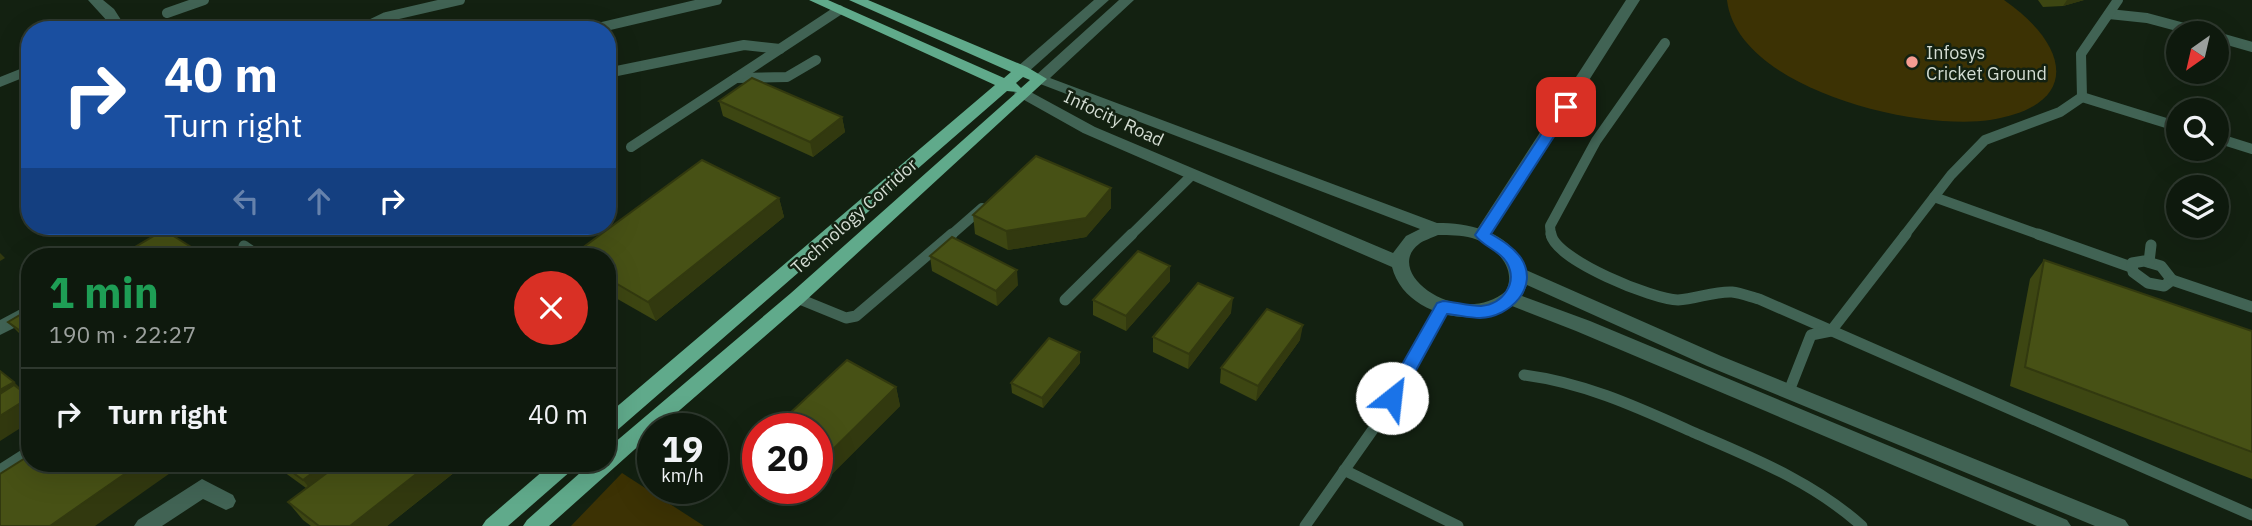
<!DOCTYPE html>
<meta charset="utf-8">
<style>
:root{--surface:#0e190d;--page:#1c261b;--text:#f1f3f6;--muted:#9ba09d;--line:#2e382e}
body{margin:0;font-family:"IBM Plex Sans",sans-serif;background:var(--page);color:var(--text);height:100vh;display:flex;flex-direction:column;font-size:26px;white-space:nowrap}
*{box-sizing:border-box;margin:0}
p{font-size:23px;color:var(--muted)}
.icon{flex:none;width:38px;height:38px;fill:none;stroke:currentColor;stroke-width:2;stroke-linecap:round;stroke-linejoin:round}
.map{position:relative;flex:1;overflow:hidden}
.drawer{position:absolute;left:21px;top:248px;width:595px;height:224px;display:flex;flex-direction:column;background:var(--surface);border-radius:28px;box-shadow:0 7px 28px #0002,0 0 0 2px var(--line)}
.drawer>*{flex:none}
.hud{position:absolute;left:21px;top:21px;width:595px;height:214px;border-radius:28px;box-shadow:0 7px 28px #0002,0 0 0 2px var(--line);background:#1a4fa0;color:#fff;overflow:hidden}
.needle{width:46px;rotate:214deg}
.controls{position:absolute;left:2166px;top:21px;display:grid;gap:14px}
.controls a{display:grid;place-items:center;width:63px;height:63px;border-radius:50%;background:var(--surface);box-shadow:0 7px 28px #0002,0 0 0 2px var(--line);font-size:35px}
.speed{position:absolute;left:637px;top:413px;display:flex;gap:14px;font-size:35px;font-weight:700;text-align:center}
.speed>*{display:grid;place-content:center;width:91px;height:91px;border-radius:50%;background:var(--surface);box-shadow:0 7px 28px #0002,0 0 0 2px var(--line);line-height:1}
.speed small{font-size:18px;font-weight:400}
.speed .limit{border:10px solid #d22;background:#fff;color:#111}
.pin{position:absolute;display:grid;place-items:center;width:60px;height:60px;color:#fff;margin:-30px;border-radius:14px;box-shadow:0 4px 10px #0006}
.me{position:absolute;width:77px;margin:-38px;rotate:29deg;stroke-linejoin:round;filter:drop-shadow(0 0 5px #0008)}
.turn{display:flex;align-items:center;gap:24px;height:147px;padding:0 28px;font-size:32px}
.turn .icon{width:91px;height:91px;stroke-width:2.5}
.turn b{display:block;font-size:49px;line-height:60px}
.lanes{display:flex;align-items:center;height:66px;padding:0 28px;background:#0003;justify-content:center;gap:35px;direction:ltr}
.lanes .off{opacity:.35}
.round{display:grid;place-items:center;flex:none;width:74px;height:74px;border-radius:37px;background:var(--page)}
.headline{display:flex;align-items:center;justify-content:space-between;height:119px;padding:0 28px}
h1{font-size:42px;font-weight:800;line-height:52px;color:#1e9e55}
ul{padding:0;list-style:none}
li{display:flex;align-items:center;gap:21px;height:91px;padding:0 28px;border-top:2px solid var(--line)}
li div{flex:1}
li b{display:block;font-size:26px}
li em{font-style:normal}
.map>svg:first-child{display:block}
.green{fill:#3c3204}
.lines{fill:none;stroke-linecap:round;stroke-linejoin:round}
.service-far1{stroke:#416354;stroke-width:10}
.service{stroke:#416354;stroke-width:11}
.minor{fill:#416354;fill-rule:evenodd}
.tertiary{fill:#416354;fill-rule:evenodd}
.primary{fill:#60aa8b;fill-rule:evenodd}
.wall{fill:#3d4612}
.shaded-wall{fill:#32390f}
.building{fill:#475115;stroke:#32390f;stroke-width:2}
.route{fill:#1a73e8;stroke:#114b97;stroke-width:2}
.poi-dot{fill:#f59c92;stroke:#132111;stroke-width:2.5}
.labels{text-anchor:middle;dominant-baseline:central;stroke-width:5;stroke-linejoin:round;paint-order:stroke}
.poi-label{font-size:18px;fill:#d3dcd2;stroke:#132111;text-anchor:start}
.street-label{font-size:18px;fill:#d3dcd2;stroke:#132111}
</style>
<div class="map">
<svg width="2252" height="526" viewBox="0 0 2252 526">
<rect width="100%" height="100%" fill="#132111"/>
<g class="green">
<path d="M1727,0H2004C2068,44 2084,105 1990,120C1917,131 1737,89 1727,0Z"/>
<polygon points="622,473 704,526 571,526"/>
</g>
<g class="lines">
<g class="service-far1">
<polyline points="167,13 204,0"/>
<polyline points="2109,14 2147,18 2203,33"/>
<polyline points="359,30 386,17 460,0"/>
<polyline points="589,30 717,0"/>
<polyline points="2217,37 2252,47"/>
<polyline points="607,73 744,45 780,49"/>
<polyline points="736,78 787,77 816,60"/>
<polyline points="2082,97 2179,127"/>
<polyline points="2217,138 2252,149"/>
<polyline points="631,147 839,10"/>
<polyline points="1934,197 2043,236"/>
<polyline points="950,236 982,208"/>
<polyline points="1130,236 1192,175"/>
<polyline points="1551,236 1550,226 1596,141 1665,43"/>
<polyline points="1904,236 1951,175 1985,140 2060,112 2082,97 2081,54 2118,0"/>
</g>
<g class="service">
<path d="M1551,234C1555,260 1654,300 1678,300C1696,299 1715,291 1732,292C1741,293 1751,297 1759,299L2252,515"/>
<polyline points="2038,234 2131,267"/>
<polyline points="244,246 260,257"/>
<polygon points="2144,261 2161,266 2172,280 2164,286 2148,283 2133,272 2132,263"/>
<polyline points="2149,262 2151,245"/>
<polyline points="2172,280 2252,307"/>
<polyline points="797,298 846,318 856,316 952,234"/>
<polyline points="1065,300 1132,234"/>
<path d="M1524,375C1586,383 1639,408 1695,433C1755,459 1813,482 1862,526"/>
<polyline points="1789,391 1811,335 1831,331 1906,234"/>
<polyline points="0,470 30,451"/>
<polyline points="1344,470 1458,526"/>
<polyline points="1305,526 1379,421 1443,307"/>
</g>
<g class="minor">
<polygon points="88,0 103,0 114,9 123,23 119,30 105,30 109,23"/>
<polygon points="1626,0 1640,0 1488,239 1476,239 1473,235 1476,231"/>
<polygon points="30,65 30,75 0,87 0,77"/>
<polygon points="30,304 30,320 0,335 0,320"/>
<polygon points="202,479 233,495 236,501 233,507 226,510 203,499 162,526 134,526 138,520"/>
</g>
<g class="tertiary">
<polygon points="1094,0 1109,0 1027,73 1017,73 1015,70 1017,67"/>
<path d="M1119,0H1134L1050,78L1437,223C1474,223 1512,233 1526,270L1721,356L2125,520L2129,526H2095L1707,366L1527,285L1522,296L1590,321L2067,520L2071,526H2037L1576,331L1512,306C1474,330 1404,315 1392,267L1083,133L1017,96L1014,93L1017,90H1027L1095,127L1393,253L1406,236L1420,229L1035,82L1033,79L1035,76ZM1438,235C1449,235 1461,235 1472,238C1493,244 1518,267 1506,291C1461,330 1381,273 1419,244C1424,240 1432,238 1438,235Z"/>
</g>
<g class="primary">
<path d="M809,0H828L1004,78L1011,72L849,0H868L1027,67L1047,79L803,303L658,429H653V433L549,526H523L527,520L590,464H607V449L791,293L1017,92L1007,91L614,433L607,435V415L995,85ZM1023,77L1030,80L1021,88L1016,83Z"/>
<polygon points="551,464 575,464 572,470 508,526 482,526 486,520"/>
</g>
</g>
<g class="wall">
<polygon points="2038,0 2084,0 2063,6 2043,7"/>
<polygon points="719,101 842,117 845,132 813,157 723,116"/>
<polygon points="779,198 784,217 656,321 607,293 607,257"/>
<polygon points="1111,208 1086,237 1008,250 975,234 973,215"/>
<polygon points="930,256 1018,285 997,306 932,271"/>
<polygon points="2044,260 2252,331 2252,479 2010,386 2030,279"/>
<polygon points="1170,281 1126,331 1093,315 1093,300"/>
<polygon points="30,309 30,344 8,322"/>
<polygon points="1231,313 1188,369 1153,352 1153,337"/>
<polygon points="1300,340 1256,401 1220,383 1221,368"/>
<polygon points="1080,363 1043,408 1012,393 1011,383"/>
<polygon points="896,387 900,406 808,498 793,488 817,488"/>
<polygon points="758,443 758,463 752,448"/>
<polygon points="273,464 465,464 387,526 311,526 303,520 288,502 306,488"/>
</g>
<g class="shaded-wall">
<polygon points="2067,0 2084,0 2063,6"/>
<polygon points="842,117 845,132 813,157 810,142"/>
<polygon points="1111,188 1111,208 1086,237 1008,250 1006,231"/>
<polygon points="779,198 784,217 656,321 648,302"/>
<polygon points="0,253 5,258 0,261"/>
<polygon points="1170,266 1170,281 1126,331 1126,316"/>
<polygon points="1017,270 1018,285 997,306 996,291"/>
<polygon points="1233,298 1231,313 1188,369 1189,354"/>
<polygon points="1303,325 1300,340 1256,401 1258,386"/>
<polygon points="1080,352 1080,363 1043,408 1042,398"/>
<polygon points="14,382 24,392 0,407 0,390"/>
<polygon points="896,387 900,406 808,498 805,488 817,488 817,465"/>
<polygon points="30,398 30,422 0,441 0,416"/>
<polygon points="139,464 183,464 95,526 50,526"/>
<polygon points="324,464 355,464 315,495 303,480"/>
<polygon points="429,464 465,464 387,526 350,526"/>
</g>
<g class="building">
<polygon points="752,78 842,117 810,142 719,101"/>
<polygon points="1036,156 1111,188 1086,218 1006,231 973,215"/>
<polygon points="702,160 779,198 648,302 607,278 607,257 570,257"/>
<polygon points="164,230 207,257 118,257"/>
<polygon points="952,237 1017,270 996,291 930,256"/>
<polygon points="1138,251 1170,266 1126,316 1093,300"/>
<polygon points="2044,260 2252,331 2252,452 2025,367"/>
<polygon points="1198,283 1233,298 1189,354 1153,337"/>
<polygon points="30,309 30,338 8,322"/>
<polygon points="1267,309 1303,325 1258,386 1221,368"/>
<polygon points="1049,338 1080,352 1042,398 1011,383"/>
<polygon points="847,360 896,387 817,465 817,429 773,429"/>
<polygon points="0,371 14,382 0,390"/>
<polygon points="14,385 30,397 0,416 0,394"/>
<polygon points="758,443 758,451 752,448"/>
<polygon points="30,455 30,464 139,464 50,526 0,526 0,474"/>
<polygon points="281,464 324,464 303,480"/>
<polygon points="339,464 429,464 350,526 319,526 288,502"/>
</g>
<path class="route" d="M1566,102L1573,107L1491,234C1503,241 1513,247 1521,258C1540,287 1510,317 1480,318C1470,318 1458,315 1447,314L1398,403H1385L1383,398L1437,303L1443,301C1455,302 1469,306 1481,306C1503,304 1518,283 1507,263C1500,250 1483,247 1475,235L1561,104Z"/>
<circle class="poi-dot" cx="1912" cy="62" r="7"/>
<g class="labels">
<g class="poi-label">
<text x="1926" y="52">Infosys<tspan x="1926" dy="21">Cricket Ground</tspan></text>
</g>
<g class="street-label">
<text transform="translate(1114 118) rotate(25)">Infocity Road</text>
<text transform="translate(854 216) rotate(-42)">Technology Corridor</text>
</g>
</g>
</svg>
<div class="controls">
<a><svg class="needle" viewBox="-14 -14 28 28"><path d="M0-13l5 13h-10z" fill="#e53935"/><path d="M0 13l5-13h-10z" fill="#9ba09d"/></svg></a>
<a><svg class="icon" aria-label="search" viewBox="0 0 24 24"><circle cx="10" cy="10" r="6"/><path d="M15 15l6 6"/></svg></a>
<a><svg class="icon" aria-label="layers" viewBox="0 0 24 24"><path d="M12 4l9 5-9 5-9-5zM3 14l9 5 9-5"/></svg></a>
</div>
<div class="speed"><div>19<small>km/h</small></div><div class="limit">20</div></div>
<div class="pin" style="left:1566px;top:107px;background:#d93025"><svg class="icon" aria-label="arrive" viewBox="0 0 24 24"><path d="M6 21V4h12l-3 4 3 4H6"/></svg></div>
<svg class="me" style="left:1392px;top:398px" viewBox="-20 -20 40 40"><circle r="19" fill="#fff"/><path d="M0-13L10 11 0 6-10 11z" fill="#1a73e8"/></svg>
<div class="hud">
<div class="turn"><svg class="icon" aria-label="right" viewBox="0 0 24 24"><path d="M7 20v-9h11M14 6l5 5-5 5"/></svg><div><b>40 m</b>Turn right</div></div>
<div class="lanes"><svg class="icon off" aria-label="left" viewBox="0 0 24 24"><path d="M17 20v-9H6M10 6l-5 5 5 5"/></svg><svg class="icon off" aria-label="ahead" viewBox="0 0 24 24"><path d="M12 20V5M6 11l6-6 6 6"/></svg><svg class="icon" aria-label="right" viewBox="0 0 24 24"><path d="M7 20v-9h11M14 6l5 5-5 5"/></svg></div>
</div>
<section class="drawer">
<div class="headline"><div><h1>1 min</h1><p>190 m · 22:27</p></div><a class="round" style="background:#d93025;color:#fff"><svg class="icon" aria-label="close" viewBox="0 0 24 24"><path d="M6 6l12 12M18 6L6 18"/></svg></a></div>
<ul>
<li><svg class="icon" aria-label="right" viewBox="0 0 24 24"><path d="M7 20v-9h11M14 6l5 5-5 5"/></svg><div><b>Turn right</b></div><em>40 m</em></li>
</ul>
</section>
</div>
